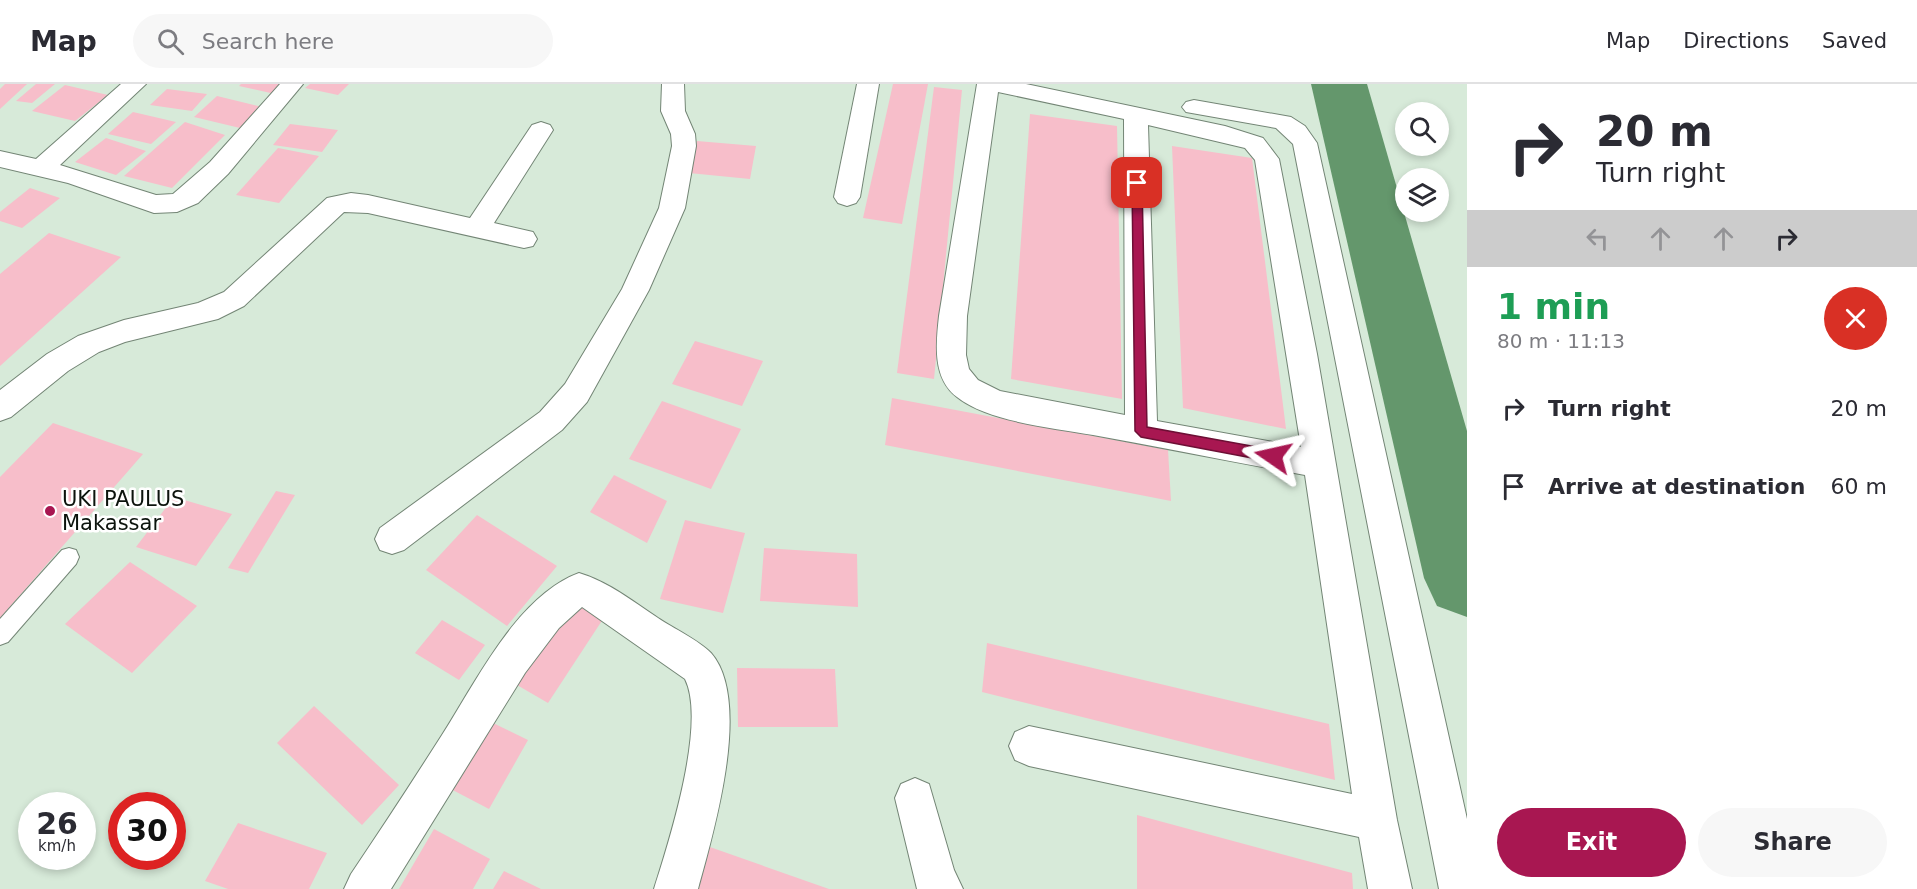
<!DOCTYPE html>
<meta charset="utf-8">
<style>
:root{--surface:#fff;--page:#f7f7f7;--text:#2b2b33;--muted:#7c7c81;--line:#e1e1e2;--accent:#a81751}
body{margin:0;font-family:"DejaVu Sans",sans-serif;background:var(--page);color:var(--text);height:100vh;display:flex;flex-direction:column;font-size:22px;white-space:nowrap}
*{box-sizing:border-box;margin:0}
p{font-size:20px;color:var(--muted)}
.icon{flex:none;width:33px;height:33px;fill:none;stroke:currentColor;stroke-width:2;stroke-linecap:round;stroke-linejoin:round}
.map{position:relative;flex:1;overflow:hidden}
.drawer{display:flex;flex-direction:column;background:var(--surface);width:450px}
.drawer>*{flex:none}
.banner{background:#fff;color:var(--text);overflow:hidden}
.fabs{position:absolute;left:1395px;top:18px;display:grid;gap:12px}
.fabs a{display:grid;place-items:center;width:54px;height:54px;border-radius:50%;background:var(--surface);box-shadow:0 3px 9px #0003;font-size:30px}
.speed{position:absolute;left:18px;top:708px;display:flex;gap:12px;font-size:30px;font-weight:700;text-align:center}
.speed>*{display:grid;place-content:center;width:78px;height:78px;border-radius:50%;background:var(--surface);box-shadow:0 3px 9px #0003;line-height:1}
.speed small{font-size:15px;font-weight:400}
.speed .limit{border:9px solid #d22;background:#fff;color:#111}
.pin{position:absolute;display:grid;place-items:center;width:51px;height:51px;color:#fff;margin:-26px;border-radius:12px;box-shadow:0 3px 9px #0006}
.me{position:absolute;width:66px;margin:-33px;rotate:281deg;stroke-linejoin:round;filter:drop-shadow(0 0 4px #0008)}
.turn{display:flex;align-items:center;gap:21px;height:126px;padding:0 30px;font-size:27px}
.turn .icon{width:78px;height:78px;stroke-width:2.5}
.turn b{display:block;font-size:42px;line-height:51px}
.lanes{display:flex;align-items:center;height:57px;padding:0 30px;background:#0003;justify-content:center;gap:30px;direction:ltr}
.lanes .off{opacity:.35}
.round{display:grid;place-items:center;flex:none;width:63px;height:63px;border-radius:32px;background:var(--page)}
.head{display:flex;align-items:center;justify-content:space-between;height:102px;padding:0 30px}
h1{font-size:36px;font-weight:700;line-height:45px;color:#1e9e55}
.primary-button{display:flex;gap:12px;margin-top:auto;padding:12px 30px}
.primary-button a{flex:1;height:69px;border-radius:36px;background:var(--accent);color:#fff;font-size:24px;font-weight:700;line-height:69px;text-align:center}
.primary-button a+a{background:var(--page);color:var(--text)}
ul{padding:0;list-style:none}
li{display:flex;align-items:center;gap:18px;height:78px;padding:0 30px}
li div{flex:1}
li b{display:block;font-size:22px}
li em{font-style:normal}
header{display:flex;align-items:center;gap:36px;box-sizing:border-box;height:84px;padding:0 30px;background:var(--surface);border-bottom:2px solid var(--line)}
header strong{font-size:28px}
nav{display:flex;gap:33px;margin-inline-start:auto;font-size:21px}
.search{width:420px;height:54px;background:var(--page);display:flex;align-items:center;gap:15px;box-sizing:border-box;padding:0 21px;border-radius:33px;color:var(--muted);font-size:22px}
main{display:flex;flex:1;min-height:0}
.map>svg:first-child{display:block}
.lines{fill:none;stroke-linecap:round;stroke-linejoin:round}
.river{fill:#64976c;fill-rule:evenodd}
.building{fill:#f7beca}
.service-casing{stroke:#738575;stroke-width:2}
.minor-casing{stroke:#738575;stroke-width:2}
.service{fill:#fff;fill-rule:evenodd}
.minor{fill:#fff;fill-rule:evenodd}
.route{fill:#a81751;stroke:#6d0f35;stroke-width:1.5}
.poi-dot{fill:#a81751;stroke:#fff;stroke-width:2}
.labels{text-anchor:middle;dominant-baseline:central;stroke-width:5;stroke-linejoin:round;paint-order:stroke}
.poi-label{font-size:21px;fill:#0c130d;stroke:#fff;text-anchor:start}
</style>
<header>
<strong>Map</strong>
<div class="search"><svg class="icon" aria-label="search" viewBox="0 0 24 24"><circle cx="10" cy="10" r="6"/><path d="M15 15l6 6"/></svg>Search here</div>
<nav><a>Map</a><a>Directions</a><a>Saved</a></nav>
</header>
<main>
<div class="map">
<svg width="1467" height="805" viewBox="0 0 1467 805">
<rect width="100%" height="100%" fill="#d7ead9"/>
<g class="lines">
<polygon class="river" points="1311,0 1367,0 1467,347 1467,533 1437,522 1424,494"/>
</g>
<g class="building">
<polygon points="5,0 27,0 0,25 0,5"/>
<polygon points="36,0 55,0 32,19 16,17"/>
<polygon points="241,0 285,0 275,10 239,2"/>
<polygon points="310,0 349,0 338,11 305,4"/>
<polygon points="893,0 928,0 902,140 863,134"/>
<polygon points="65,1 108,11 75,37 32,27"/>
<polygon points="934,3 962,6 934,295 897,289"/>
<polygon points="167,5 207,10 192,27 150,21"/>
<polygon points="217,12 262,23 240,44 194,33"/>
<polygon points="133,28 176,38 151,60 108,50"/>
<polygon points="1030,30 1117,42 1122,315 1011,295"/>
<polygon points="185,38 225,51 172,104 124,92"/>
<polygon points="290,40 338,46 322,68 273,61"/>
<polygon points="106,54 146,67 116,91 75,78"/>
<polygon points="697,57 756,62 750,95 689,89"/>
<polygon points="1172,62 1252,74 1286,345 1183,324"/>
<polygon points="278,64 319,72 279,119 236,111"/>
<polygon points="30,104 60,114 22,144 0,137 0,128"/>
<polygon points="49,149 121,173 0,282 0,190"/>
<polygon points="695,257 763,277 742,322 672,300"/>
<polygon points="892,314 1168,366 1171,417 885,361"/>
<polygon points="662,317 741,345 711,405 629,375"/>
<polygon points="53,339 143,370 0,534 0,393"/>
<polygon points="614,391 667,417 647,459 590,428"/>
<polygon points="276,407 295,411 248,489 228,484"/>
<polygon points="174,413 232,430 196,482 136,463"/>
<polygon points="477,431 557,482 507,542 426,486"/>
<polygon points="685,436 745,449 723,529 660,515"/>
<polygon points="764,464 857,470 858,523 760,517"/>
<polygon points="130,478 197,522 132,589 65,540"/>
<polygon points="574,516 605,532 548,619 517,601"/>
<polygon points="442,536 485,561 459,596 415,569"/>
<polygon points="987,559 1329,640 1335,696 982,608"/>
<polygon points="737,584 835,585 838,643 738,643"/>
<polygon points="314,622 399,701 362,741 277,659"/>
<polygon points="485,635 528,656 489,725 445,702"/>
<polygon points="1137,731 1352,789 1353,805 1137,805"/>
<polygon points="238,739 327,769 309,805 228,805 205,797"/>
<polygon points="434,745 490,775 473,805 399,805"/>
<polygon points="707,762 829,805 699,805"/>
<polygon points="504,787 541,805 493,805"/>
</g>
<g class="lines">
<g class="service-casing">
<polygon id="service" points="69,464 76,466 79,473 76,480 8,558 0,561 0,535 62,466"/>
</g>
<g class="minor-casing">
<g id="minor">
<polygon points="121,0 146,0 60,81 156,111 173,110 210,78 280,0 303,0 228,90 198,119 177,128 154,129 68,99 0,83 0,67 36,75"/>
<polygon points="662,0 684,0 685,27 695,50 696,62 685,124 649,206 587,318 562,346 404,466 392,470 380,466 375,455 380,444 540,328 565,300 622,205 659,124 672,62 671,50 661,27"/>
<polygon points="857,0 879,0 860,113 856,119 847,122 838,119 834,113"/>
<path d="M977,0H1026L1225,42L1263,54L1279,75L1317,270L1397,736L1412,805H1368L1359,753L1029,682L1015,676L1009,662L1015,648L1029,642L1352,710L1305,391C1234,378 1164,364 1093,351C1054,344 988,338 957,313C932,294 936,259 939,232ZM998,8L1124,35L1125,331L1000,307L978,296L969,285L966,271L967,232ZM1148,41L1245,64L1255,76L1301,363L1157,337Z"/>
<polygon points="1194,16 1291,33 1305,42 1317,59 1467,735 1467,805 1439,805 1293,60 1276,44 1186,28 1182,23 1186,18"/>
<polygon points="541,38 550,41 553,46 494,139 533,148 537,155 533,162 524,164 368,129 344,128 244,222 218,235 125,258 99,268 68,287 11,333 0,337 0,306 47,270 78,252 124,236 198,219 224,208 327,114 351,109 368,111 470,134 532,41"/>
<path d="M579,489C609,498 632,517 658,534C673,544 700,557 711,569C753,617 713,750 698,805H654C669,758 707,639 685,595L582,523L559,544L525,589L391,805H344L351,790C382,744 412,698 442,651C476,598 517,512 579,489Z"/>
<polygon points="915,694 929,700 954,786 963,805 917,805 895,714 901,700"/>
</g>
</g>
<use href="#service" class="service"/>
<use href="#minor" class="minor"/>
</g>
<polygon class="route" points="1137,96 1142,99 1147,343 1273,366 1278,368 1278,376 1273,378 1141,353 1135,347 1132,99"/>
<circle class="poi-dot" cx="50" cy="427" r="6"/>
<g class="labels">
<g class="poi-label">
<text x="62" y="415">UKI PAULUS<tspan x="62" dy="24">Makassar</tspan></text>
</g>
</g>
</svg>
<div class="fabs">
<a><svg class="icon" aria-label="search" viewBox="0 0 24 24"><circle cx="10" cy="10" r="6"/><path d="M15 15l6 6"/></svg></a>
<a><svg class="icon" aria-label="layers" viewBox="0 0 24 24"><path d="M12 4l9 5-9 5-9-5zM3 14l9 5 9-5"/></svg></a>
</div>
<div class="speed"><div>26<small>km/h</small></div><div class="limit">30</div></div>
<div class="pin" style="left:1137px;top:99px;background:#d93025"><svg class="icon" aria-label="arrive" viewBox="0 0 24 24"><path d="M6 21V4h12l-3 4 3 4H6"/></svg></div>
<svg class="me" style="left:1273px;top:372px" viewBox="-20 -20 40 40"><path d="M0-17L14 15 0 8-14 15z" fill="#a81751" stroke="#fff" stroke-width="4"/></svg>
</div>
<section class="drawer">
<div class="banner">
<div class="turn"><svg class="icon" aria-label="right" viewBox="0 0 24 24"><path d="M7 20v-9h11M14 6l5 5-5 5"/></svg><div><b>20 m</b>Turn right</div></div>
<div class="lanes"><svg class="icon off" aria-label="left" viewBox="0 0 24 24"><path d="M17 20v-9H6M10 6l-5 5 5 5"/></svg><svg class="icon off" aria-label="ahead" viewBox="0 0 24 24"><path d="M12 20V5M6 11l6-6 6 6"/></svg><svg class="icon off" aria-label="ahead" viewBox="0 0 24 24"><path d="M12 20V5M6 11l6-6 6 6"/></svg><svg class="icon" aria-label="right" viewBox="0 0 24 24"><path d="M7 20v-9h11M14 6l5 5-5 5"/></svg></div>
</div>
<div class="head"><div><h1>1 min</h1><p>80 m · 11:13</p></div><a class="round" style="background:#d93025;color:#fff"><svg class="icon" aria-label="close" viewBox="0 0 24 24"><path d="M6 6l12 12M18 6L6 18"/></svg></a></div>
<ul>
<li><svg class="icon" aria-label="right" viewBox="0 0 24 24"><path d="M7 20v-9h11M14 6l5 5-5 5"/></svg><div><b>Turn right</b></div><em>20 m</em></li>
<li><svg class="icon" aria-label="arrive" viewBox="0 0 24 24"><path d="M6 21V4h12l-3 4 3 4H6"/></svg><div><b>Arrive at destination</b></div><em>60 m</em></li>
</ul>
<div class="primary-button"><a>Exit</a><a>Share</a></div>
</section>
</main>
